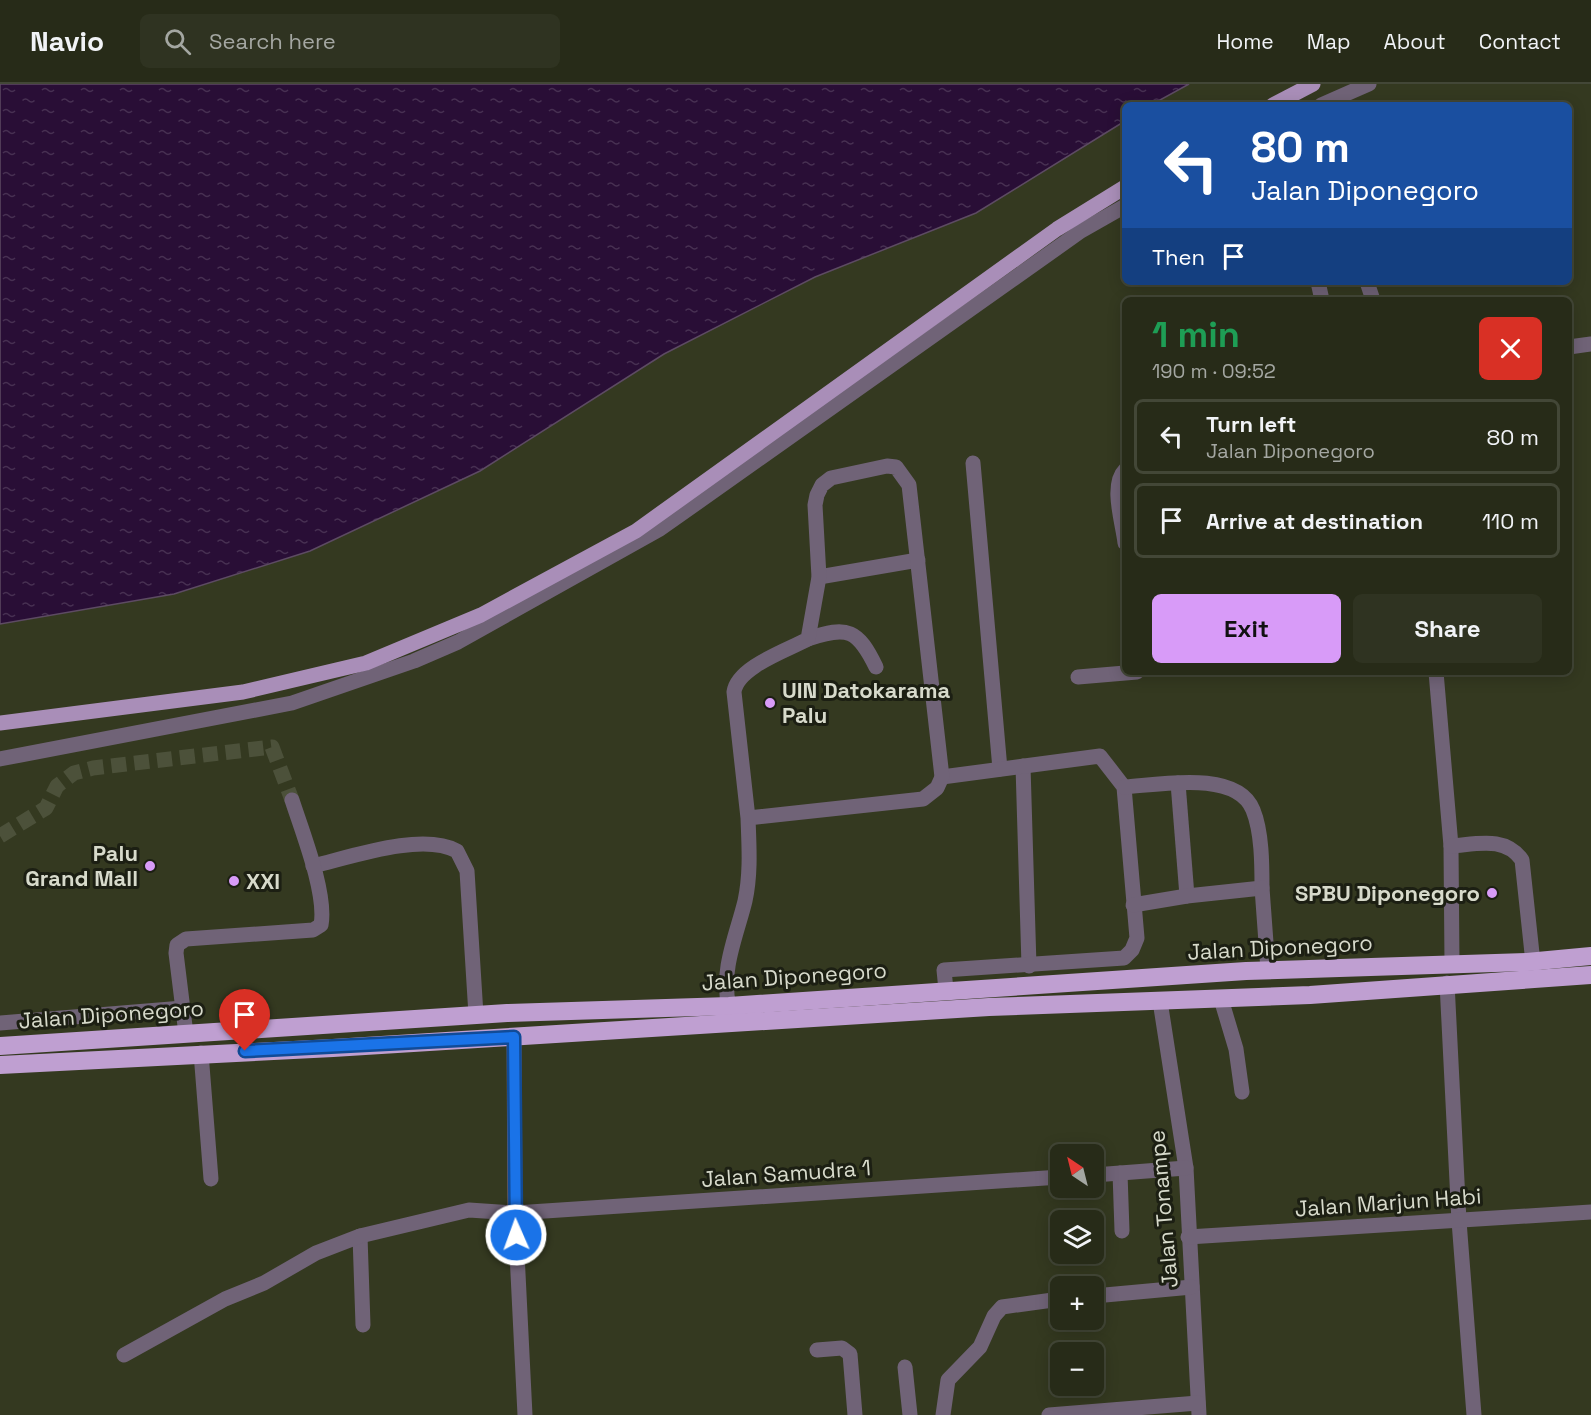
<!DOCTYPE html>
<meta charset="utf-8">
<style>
:root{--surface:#272b18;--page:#2f3321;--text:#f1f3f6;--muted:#a4a7a2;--line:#434737;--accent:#d89bf8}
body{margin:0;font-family:"Space Grotesk",sans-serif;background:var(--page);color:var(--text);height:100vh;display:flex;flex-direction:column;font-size:22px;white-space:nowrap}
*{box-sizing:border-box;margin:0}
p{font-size:20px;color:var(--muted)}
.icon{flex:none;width:33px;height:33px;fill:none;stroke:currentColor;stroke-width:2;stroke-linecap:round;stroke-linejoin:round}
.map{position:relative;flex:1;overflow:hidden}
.drawer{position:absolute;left:1122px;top:213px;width:450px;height:378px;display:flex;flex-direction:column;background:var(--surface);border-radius:9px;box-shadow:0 3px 15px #0003,0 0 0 2px var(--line)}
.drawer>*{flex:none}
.hud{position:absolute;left:1122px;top:18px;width:450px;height:183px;border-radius:9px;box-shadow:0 3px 15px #0003,0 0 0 2px var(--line);background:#1a4fa0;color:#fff;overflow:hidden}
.needle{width:39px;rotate:325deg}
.buttons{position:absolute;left:1050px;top:1060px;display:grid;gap:12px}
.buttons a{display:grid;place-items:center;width:54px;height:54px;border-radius:9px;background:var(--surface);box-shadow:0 3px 15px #0003,0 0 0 2px var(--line);font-size:30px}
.pin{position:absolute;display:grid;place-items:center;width:51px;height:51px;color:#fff;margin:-62px -26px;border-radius:50% 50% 50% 0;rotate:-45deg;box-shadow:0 0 6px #0007}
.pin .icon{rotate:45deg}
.me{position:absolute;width:66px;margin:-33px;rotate:358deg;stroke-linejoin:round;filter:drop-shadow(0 0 4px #0008)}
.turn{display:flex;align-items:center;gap:21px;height:126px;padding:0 30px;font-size:27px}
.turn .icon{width:78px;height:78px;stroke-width:2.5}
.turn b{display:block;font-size:42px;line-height:51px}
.then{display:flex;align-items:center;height:57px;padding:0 30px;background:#0003;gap:12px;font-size:22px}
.round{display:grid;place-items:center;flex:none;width:63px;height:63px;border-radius:9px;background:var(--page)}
.summary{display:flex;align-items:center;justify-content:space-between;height:102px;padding:0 30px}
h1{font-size:36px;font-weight:600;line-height:45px;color:#1e9e55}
.button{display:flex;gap:12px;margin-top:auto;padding:12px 30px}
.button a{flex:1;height:69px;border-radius:9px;background:var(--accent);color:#111;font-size:24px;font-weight:600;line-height:69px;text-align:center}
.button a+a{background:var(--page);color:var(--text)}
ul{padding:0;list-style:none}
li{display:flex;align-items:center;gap:18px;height:75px;margin:0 12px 9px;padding:0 18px;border:3px solid var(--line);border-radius:9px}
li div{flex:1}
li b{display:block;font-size:22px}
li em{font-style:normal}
header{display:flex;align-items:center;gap:36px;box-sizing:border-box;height:84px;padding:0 30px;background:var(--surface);border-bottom:2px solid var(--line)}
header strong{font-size:28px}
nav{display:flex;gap:33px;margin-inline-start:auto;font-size:21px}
.search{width:420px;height:54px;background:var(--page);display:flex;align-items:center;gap:15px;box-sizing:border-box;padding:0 21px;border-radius:9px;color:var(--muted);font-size:22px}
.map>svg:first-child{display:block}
.water{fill:url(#water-ripples);stroke:#5d4b63;stroke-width:1.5}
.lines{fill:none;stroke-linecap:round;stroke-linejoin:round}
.minor-tunnel{stroke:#4c513a;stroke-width:15;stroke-dasharray:15 8;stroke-linecap:butt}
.minor{stroke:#706377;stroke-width:15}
.major{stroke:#a98eb8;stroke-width:15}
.highway{stroke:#bf9fd1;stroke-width:18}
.route-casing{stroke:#114b97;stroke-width:15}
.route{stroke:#1a73e8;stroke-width:10}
.poi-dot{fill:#d89bf8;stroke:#1c1f13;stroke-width:2}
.labels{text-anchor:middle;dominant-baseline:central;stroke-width:6;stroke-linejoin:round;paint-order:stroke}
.poi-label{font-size:22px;font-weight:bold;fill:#d7dacb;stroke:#1c1f13;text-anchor:start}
.street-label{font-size:22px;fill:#d7dacb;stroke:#1c1f13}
</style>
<header>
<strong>Navio</strong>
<div class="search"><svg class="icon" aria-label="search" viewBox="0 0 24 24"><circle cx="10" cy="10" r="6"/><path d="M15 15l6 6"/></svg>Search here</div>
<nav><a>Home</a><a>Map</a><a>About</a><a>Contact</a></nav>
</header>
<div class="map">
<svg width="1591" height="1331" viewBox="0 0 1591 1331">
<defs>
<pattern id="water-ripples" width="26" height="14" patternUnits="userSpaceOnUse" patternTransform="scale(1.5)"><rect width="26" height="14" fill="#290e36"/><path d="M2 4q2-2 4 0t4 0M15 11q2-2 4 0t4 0" fill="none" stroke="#473052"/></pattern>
</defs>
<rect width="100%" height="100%" fill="#343920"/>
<polygon class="water" points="0,0 1189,0 1151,21 1125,21 1125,37 976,129 815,193 664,270 480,387 310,467 174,510 0,540"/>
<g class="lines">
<polyline class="minor-tunnel" points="0,752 46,724 57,702 74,689 93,684 272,663 292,716"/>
<g class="minor">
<polyline points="1321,21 1369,0"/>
<polyline points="1318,198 1322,216"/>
<polyline points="1367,198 1373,216"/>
<polyline points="1569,263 1591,260"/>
<polyline points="973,379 1000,685"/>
<path d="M1125,386C1110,401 1123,440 1125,459"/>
<polyline points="819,493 918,476"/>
<path d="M808,555C848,541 858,546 876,583"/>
<polyline points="1436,588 1451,762 1452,880"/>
<polyline points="1078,593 1137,588"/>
<polyline points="0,675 292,619 414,577 458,558 660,445 1081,147 1125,122"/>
<polyline points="1023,682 1029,882"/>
<polyline points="942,693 1100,672 1124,703 1137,854 1132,866 1124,874 944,886 946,906"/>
<polyline points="1178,699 1187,812"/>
<path d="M1124,703C1157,701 1237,685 1253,726C1262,748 1262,781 1262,804L1187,812L1133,821"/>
<path d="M1451,762C1478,760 1505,752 1522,776L1534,888"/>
<path d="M313,782C351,773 422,748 457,767L467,787L476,931"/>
<polyline points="1262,804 1268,886"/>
<polyline points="1447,899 1459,1137 1474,1331"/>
<polyline points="1221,915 1236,965 1242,1008"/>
<polyline points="1160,917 1186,1084 1199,1331"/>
<path d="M729,922C720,887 737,850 745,817C751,789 749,762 748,734L923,715L937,704L942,693L909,401L896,383L887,382L831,394L822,401L817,411L815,421L819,493L808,555C788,566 737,583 734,608L748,734"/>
<polyline points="0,939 183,924"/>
<path d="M186,950L176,869L177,861L186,855L313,846L321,841C327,810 302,747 292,716"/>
<polyline points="514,953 515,1129 525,1331"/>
<polyline points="201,969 211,1095"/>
<polyline points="1120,1089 1122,1147"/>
<polyline points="1094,1091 1186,1084"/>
<polyline points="360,1152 363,1241"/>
<polyline points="1188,1153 1591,1128"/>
<polyline points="1094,1212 1192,1203"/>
<polyline points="817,1266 842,1264 850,1270 855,1331"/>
<polyline points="124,1271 225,1215 264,1199 316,1169 360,1152 469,1126 515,1129 1060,1093"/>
<polyline points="905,1283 910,1331"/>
<polyline points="943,1331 948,1296 980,1263 994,1232 1002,1223 1060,1215"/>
<polyline points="1049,1331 1198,1319"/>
</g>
<g class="major">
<polyline points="1273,21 1313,0"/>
<polyline points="0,639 243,608 366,579 481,531 636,447 1057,145 1125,103"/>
</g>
<g class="highway">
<polyline points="0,962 507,929 729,922 1246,887 1527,878 1591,872"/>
<polyline points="0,981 333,964 989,923 1310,911 1591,891"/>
</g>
</g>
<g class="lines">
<g class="route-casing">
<polyline id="route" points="245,967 514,953 516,1151"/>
</g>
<use href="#route" class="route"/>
</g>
<g class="poi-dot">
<circle cx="770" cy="619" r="6"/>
<circle cx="150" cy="782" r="6"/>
<circle cx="234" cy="797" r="6"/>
<circle cx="1492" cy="809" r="6"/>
</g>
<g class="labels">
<g class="poi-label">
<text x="782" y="606">UIN Datokarama<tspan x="782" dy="25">Palu</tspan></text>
<text x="138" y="769" text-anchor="end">Palu<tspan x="138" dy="25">Grand Mall</tspan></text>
<text x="246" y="797">XXI</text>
<text x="1480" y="809" text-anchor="end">SPBU Diponegoro</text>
</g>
<g class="street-label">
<text transform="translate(1280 863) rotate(-3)">Jalan Diponegoro</text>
<text transform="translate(794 892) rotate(-4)">Jalan Diponegoro</text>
<text transform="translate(111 930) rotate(-4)">Jalan Diponegoro</text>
<text transform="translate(786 1089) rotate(-4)">Jalan Samudra 1</text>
<text transform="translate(1388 1118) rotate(-4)">Jalan Marjun Habi</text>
<text transform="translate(1163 1125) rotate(-95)">Jalan Tonampe</text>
</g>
</g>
</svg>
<div class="buttons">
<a><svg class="needle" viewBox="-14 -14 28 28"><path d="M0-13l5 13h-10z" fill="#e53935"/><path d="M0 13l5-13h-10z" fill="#a4a7a2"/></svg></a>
<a><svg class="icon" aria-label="layers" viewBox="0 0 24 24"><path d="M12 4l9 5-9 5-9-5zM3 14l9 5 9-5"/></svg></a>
<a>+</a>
<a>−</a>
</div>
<div class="pin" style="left:245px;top:967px;background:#d93025"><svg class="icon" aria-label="arrive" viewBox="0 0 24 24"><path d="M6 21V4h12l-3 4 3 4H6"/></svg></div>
<svg class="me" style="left:516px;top:1151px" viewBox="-20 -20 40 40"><circle r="17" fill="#1a73e8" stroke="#fff" stroke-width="3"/><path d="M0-11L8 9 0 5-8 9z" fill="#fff"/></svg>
<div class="hud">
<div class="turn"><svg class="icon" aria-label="left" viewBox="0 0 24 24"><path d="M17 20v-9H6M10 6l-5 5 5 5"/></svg><div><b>80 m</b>Jalan Diponegoro</div></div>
<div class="then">Then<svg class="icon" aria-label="arrive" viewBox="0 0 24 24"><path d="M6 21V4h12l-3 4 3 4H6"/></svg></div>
</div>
<section class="drawer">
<div class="summary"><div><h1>1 min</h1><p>190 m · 09:52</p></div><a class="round" style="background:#d93025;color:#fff"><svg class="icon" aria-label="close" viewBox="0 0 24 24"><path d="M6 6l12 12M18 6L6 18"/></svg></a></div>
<ul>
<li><svg class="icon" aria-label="left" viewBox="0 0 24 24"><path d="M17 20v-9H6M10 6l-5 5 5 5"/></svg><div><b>Turn left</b><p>Jalan Diponegoro</p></div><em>80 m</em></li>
<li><svg class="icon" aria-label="arrive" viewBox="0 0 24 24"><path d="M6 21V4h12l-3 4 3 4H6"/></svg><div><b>Arrive at destination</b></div><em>110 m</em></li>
</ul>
<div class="button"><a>Exit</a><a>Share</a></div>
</section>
</div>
